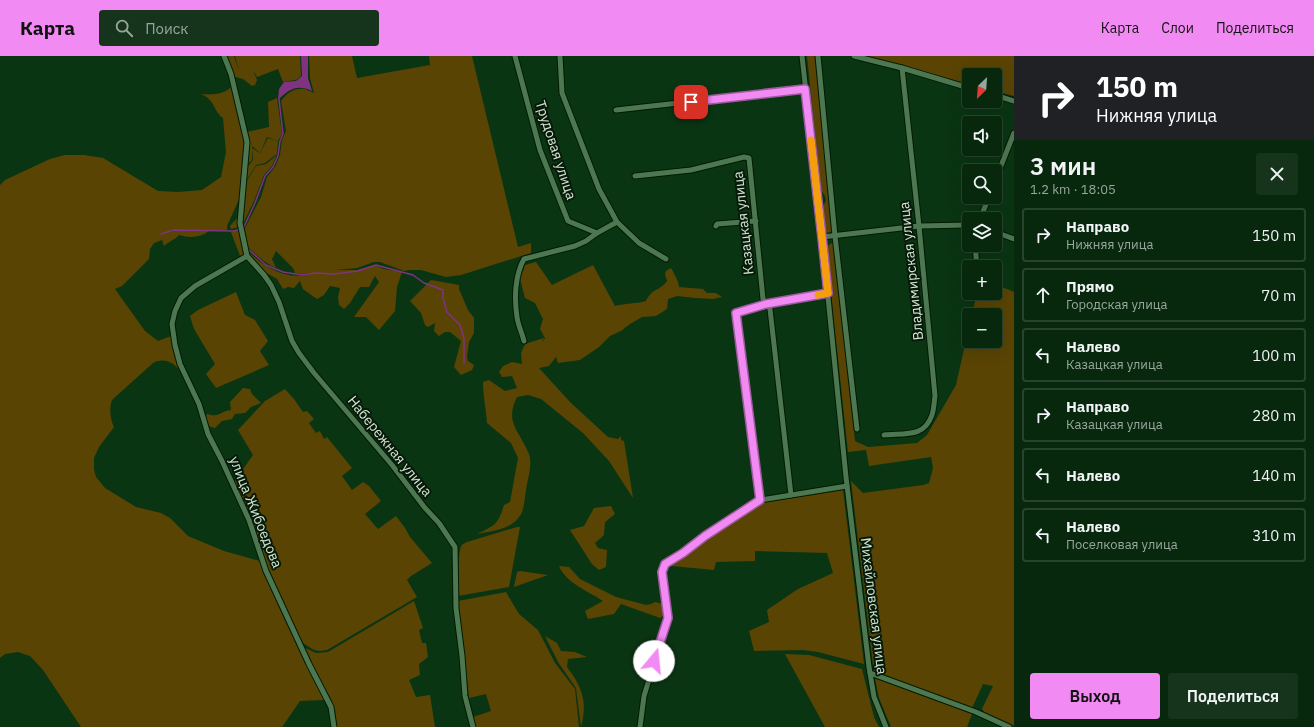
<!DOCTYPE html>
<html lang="ru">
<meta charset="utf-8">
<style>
:root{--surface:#08280e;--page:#16341c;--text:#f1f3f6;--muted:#98a69e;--line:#29442e;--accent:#f28af3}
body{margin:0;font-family:"IBM Plex Sans",sans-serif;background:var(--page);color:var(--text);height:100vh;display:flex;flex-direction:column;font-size:15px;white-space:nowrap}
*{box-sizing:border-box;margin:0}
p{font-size:13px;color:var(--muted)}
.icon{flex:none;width:22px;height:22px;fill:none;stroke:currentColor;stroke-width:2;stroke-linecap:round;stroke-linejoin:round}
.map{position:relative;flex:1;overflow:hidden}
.side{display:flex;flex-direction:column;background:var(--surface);width:300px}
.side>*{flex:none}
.banner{background:#202124;color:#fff;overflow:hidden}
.needle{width:26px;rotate:205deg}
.controls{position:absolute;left:962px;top:12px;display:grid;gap:8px}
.controls a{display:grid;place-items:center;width:40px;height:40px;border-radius:4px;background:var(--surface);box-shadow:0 4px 16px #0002,0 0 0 1px var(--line);font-size:20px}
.pin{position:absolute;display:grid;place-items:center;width:34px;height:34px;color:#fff;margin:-17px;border-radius:8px;box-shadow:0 2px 6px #0006}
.me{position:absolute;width:44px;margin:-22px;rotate:17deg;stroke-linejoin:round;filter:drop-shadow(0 0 3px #0008)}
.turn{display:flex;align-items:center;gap:14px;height:84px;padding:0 16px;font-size:18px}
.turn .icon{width:52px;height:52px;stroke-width:2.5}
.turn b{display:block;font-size:28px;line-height:34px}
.round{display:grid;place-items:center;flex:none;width:42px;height:42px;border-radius:4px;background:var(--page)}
.summary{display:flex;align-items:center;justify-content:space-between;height:68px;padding:0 16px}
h1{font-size:24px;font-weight:600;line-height:30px}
.button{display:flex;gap:8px;margin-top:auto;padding:8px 16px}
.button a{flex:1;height:46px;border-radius:4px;background:var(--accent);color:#111;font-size:16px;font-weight:600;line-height:46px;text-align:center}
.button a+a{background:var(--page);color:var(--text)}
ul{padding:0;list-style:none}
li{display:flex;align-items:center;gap:12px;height:54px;margin:0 8px 6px;padding:0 8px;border:2px solid var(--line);border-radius:4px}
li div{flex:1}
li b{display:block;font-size:15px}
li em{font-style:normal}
header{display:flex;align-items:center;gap:24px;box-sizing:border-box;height:56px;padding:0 20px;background:var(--accent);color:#111}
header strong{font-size:19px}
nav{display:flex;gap:22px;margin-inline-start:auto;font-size:14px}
.search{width:280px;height:36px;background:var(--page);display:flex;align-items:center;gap:10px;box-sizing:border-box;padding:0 14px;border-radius:4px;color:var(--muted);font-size:15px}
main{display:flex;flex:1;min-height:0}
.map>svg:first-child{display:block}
.green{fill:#594404}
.water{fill:#7f3380}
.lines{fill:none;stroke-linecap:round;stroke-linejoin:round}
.stream{stroke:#7f3380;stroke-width:1.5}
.street-casing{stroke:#001b03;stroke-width:7}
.street{stroke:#4d7751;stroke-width:5}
.route-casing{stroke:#9d5a9e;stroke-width:10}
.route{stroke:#f28af3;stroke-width:7}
.slow{stroke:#f59e0b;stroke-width:7}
.labels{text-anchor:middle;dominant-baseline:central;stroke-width:4;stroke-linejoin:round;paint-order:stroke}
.street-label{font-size:14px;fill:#d0e7d1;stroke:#08190a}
</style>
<header>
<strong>Карта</strong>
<div class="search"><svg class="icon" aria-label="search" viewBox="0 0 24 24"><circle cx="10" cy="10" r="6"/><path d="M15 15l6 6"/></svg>Поиск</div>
<nav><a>Карта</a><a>Слои</a><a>Поделиться</a></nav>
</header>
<main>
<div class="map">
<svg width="1014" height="671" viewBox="0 0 1014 671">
<rect width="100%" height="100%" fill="#0a3513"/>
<g class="green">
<polygon points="227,0 234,0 239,15 235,0 300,0 301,20 296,24 283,26 278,13 257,21 253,14 257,24 255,29 252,30 243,23 235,21"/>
<path d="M309,0H352L357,22L430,9L429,0H472L518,191L531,187V197L461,219L446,221L421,214H410L404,215L380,206H374L357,212L335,214H357L374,209L384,213L402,216L397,231L395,255L379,274L366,261H354L379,226L375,220L369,231H360L350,247L344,253L339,249L338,241L340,232L330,230L324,239L317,243L303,233L300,225L294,232L288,231L283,233L277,223L263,215L245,200H240L231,176L243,173L242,189C260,209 286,227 314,217L302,218L295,217L293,212L276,195L272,203L276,212C263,206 254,197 244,187L245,172L261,141L267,121L275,111L280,99L282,84L286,75L281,45C287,37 294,32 305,33C308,34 311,36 314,37L310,22Z"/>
<polygon points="807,0 815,0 832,173 831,176 828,177 825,175 823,150 826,145 825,140 821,134"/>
<polygon points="862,0 1014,0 1014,40 995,35 995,19 969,19 969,28"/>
<path d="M233,29L246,87L241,139L227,170V174L192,175L174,174L161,178L174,175H209C200,182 190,182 179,179C175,184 169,185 164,190L162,184L154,187L150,193L149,203L122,230L115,233L145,275L158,285L171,280L179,314C173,305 162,302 153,307L112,344C109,352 110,363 114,371L99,391L94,402V413L96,421L105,432L136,451L161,457L170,462L188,480L224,495L260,505L284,562L324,644L300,645L282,671H81L43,614L30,600L18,596L5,598L0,602V129L5,124L50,103L65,99H84L103,102L158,135L178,136L202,134L221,121L226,96L223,62C213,55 215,43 201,38C212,39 225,39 233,29Z"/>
<polygon points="277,42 282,78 278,85 267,81 260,97 252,90 252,104 246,110 247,76 269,71 268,46"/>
<polygon points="268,82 278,85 277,98 265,107 256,109 246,125 247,112 253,104 252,92 260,97"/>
<polygon points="277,99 272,110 264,119 254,145 242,170 231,173 230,170 238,161 238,157 245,142 246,126 256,110 266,108"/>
<polygon points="835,185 855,385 868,391 917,387 927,379 956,329 969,271 969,285 995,285 995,259 972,259 977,237 995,237 995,228 1014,236 1014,670 985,657 982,653 993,630 983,628 972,652 874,616 851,425 863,437 923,429 929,427 933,412 931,401 869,410 866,394 848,396 826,191"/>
<path d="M536,206L552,229L593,209L615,250C625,247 636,248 646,245C653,231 659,236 667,225L665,218L666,215L671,212C674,217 679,226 679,231L703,233L707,237H716L722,241L713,243L695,242L677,240L668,243L667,253L656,260L642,261L630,268L621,275L610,280L599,291L580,304L558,307L556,301L549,310L539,312L571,347L608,381L618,383L621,380V384L624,385L633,442L609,405L583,377L541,343L528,339L517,341C504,367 520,375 529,398C532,407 529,419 527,428C525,437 525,448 522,456C515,473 493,475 477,478C495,469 498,469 504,449L510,446L518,402L511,387L487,367C486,353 483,340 483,326L489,324L505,335L517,332L512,320L502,321L499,316L503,310L512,306L522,308L521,297L525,288L544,282L542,287L545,282L540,273L543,263L535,247L525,242L520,223L525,209Z"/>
<polygon points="431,224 459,229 459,233 468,254 474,262 474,277 469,286 467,301 468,305 474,309 472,314 461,319 454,311 461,285 450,276 445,276 439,280 434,275 435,267 428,271 425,269 421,257 410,245"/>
<polygon points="236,236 245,259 255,264 268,285 260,295 269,309 216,332 206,318 215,308 194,273 190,260 198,254"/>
<path d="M243,332L250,333L252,338L261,347L251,351L245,357L235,358L232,363L222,365L215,372L208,370L205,361L207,358C220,362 220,355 231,354L230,346Z"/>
<polygon points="285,333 294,343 303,356 307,355 314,363 309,367 316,377 320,375 324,383 327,381 352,412 342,420 352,434 363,426 369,430 381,445 365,458 378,473 396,460 405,472 410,481 432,507 411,520 407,524 417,541 327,594 320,595 314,594 301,586 267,511 234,426 253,399 238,374 265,345"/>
<polygon points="843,434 864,608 818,596 803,594 754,595 749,575 769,566 767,554 798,533 833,517 827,497 755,495 755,505 716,506 714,514 672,510 669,508 688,497 760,447"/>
<polygon points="611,450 615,458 605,466 604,479 595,487 598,492 607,494 606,511 599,514 592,508 570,474 584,470 594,452"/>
<path d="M517,471H520L509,531L458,540C459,530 457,494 462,489C463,488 465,487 467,486Z"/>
<path d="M559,510L569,511L580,523L616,541L646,549L651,548L655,546L663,548L664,559L660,562L621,548L614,558L588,563L585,555L603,545C588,535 566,527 559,510Z"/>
<polygon points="520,515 548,519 514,531 517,516"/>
<polygon points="506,536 519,558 538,574 555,607 575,633 579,671 476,671 473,661 491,655 486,638 469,642 458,545"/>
<polygon points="414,545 423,572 419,574 422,587 426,587 428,601 419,608 420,619 409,624 416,641 430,639 435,671 337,671 331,643 303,591 316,597 328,596"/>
<path d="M545,580L557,587L561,595L575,596L587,601L568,603L567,611C582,631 588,646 581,671L576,632L558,606Z"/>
<polygon points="785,598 809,599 862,613 874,661 879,671 825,671"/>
<polygon points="875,622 972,658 967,671 891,671 879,642"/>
</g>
<path class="water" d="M301,0H308V22L312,35C297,28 289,33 278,44L279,33L284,26L296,25L302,20Z"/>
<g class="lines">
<g class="stream">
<polyline points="243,173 255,147 265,120 273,111 278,100 280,85 283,78 279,43"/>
<polyline points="161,178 174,174 234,175 240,173"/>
<polyline points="248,193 266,209 283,216 302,219 316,217 334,218 358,215 376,209 413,219 424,227 443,234 443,242 447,256 460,269 464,282 464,307"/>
</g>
<g class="street-casing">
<g id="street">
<polyline points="224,0 231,18 247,86 240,167 247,200"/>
<polyline points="515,0 540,94 568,165 597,177"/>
<polyline points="560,0 562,37 599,133 617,166 639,187 666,203"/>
<polyline points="802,0 822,181 846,421 869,611 874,641 886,671"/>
<polyline points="818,0 835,180 857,373"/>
<polyline points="854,0 902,12 969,32"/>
<polyline points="995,39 1014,45"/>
<polyline points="616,54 805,33"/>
<polyline points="635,120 691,114 744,101 749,102 763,243 770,253 791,439"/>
<polyline points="995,125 1014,77"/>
<polyline points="980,163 989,141"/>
<polyline points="716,170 717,168 756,165"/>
<polyline points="995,176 1014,183"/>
<polyline points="822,181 919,170 969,169"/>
<polyline points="975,189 977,211"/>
<path d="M524,285C522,277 518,269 517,261C514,242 515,219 524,203L575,190L586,185L597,177L617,166"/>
<path d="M884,379C905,377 924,382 932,359C934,353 934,346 935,340L919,170L902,12"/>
<polyline points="760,444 736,257 766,248 827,237"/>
<polyline points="870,617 976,656 1009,671"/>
<polyline points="334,671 331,651 309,608 266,515 249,464 222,405 208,378 199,348 180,308 175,289 172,268 175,255 181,242 195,230 247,200 264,219 271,229 279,246 292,285 299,297 314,317 392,409 425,452 439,467 455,491 456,552 462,600 465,640 473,671"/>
<polyline points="640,671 644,640 668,562 662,516 665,508 683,497 705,480 760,444 847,430"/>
</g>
</g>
<use href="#street" class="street"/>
</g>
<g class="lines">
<g class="route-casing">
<polyline id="route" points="654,605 668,562 662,516 665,508 683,497 705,480 760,444 736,257 766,248 828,237 822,181 805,33 691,46"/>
</g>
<use href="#route" class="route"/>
<polyline class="slow" points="811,84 828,237 818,239"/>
</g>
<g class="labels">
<g class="street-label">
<text transform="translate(556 94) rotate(72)">Трудовая улица</text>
<text transform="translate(743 167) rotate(-96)">Казацкая улица</text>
<text transform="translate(911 215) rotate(-96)">Владимирская улица</text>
<text transform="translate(390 390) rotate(51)">Набережная улица</text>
<text transform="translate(256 456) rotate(68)">улица Жибоедова</text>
<text transform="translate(874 550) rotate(83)">Михайловская улица</text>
</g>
</g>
</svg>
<div class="controls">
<a><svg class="needle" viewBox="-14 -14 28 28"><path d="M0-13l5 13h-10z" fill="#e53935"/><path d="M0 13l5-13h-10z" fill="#98a69e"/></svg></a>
<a><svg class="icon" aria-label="sound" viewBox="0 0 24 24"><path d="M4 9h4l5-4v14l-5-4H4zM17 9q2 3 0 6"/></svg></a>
<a><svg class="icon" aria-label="search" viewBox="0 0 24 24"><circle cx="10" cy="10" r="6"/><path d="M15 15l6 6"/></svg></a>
<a><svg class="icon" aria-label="layers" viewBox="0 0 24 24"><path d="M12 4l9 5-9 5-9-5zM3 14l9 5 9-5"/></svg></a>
<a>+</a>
<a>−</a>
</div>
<div class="pin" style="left:691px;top:46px;background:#d93025"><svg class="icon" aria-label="arrive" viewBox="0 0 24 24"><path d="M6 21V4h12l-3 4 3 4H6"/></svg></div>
<svg class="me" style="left:654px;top:605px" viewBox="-20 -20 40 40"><circle r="19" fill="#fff"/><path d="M0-13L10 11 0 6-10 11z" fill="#f28af3"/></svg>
</div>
<section class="side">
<div class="banner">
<div class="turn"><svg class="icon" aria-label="right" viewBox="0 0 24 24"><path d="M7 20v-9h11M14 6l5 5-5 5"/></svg><div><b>150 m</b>Нижняя улица</div></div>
</div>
<div class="summary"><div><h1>3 мин</h1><p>1.2 km · 18:05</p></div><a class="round"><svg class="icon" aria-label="close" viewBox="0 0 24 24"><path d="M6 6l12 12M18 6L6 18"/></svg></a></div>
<ul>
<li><svg class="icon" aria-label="right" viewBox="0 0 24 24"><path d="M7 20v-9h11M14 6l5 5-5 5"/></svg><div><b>Направо</b><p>Нижняя улица</p></div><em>150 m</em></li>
<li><svg class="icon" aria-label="ahead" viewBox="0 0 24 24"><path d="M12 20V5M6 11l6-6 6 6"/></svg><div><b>Прямо</b><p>Городская улица</p></div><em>70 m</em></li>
<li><svg class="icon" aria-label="left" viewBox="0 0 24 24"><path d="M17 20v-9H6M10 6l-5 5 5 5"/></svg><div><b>Налево</b><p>Казацкая улица</p></div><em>100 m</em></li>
<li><svg class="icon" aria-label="right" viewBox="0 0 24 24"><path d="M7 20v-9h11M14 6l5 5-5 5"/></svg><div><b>Направо</b><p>Казацкая улица</p></div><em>280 m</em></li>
<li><svg class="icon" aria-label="left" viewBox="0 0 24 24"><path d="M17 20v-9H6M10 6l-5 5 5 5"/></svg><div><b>Налево</b></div><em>140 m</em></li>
<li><svg class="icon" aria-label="left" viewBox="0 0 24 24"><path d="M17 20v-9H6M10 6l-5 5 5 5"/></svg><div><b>Налево</b><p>Поселковая улица</p></div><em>310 m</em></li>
</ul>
<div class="button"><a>Выход</a><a>Поделиться</a></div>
</section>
</main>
